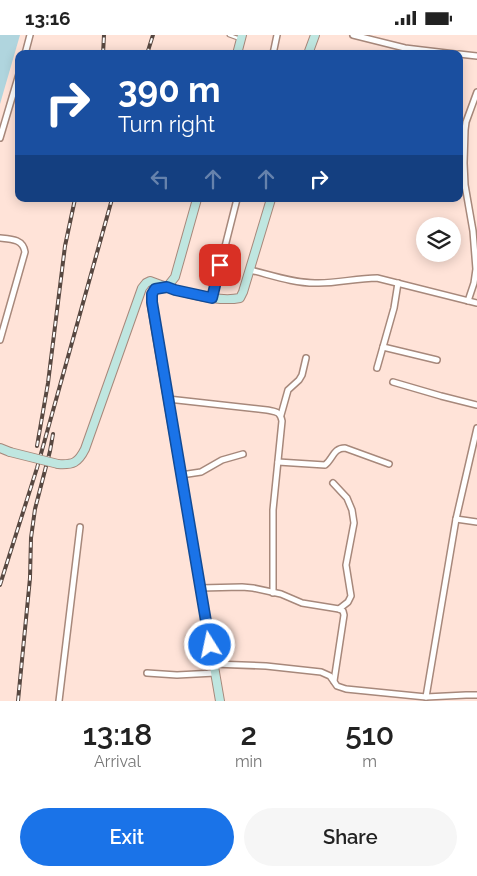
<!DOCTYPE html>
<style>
:root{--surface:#fff;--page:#f6f6f6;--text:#222;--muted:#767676;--accent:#1a73e8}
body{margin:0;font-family:Raleway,sans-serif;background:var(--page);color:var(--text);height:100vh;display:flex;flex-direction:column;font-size:19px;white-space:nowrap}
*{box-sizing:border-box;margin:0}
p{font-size:16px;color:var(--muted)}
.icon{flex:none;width:28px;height:28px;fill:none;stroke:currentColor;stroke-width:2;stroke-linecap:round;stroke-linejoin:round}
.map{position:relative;height:666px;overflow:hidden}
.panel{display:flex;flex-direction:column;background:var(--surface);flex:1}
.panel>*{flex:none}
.guide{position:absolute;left:15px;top:15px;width:448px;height:152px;border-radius:10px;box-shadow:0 2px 12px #0003;background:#1a4fa0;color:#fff;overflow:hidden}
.buttons{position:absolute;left:416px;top:182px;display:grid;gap:10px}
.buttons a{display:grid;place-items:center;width:45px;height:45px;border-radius:50%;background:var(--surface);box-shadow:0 2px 12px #0003;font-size:25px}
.pin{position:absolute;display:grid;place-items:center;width:42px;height:42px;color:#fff;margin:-21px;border-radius:10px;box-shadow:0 2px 8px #0006}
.me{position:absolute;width:55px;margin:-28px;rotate:350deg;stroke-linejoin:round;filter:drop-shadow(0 0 4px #0008)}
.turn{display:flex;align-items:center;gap:18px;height:105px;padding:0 20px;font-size:22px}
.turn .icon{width:65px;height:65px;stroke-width:2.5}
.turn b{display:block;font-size:35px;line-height:42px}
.lanes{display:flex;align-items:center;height:48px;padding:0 20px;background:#0003;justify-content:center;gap:25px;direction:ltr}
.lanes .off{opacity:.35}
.eta{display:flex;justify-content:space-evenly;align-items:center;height:85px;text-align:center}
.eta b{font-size:30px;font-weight:600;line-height:35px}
.action{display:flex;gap:10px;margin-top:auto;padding:10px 20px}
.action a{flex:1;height:58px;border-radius:30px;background:var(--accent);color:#fff;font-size:20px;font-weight:600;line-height:58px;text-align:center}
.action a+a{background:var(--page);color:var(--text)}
.status{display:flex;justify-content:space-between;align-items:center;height:35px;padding:0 25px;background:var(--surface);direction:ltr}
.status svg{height:14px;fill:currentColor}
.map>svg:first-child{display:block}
.water{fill:#b0d5de}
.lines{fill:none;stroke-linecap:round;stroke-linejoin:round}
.lane-casing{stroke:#a7887b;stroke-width:5}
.street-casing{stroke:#a7887b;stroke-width:8}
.secondary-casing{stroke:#a7887b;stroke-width:10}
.lane{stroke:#fff;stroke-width:2.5}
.street{stroke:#fff;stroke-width:5}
.secondary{stroke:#bfe6e0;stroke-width:8}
.rail-casing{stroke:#584841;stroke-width:4}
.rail{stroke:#fff;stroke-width:2;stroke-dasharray:5.5;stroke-linecap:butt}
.secondary-bridge-casing{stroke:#a7887b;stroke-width:10;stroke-linecap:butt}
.secondary-bridge{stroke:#bfe6e0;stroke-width:8}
.route-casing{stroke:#114b97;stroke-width:12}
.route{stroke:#1a73e8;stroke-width:9}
</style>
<div class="status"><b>13:16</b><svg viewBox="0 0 49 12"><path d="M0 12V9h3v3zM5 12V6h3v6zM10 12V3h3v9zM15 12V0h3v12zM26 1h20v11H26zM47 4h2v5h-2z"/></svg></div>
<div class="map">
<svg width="477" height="666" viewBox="0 0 477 666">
<rect width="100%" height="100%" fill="#ffe3d8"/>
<polygon class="water" points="0,0 20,0 0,69"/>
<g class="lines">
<g class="lane-casing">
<polyline id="lane" points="229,0 240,4"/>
</g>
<g class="street-casing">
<g id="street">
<polyline points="353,0 405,13 455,19"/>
<polyline points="25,19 30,0"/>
<polyline points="273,19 277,0"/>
<polyline points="459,19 477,21"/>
<polyline points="0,103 19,39"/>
<path d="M0,203C11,204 23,204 25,217L0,305"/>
<path d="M250,235C271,240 293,248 315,248C335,249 356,243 377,243L477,268"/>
<polyline points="212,263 237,164"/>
<polyline points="468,266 474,248 476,234 473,196 465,150 464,128 465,95 466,87 477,57"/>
<polyline points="383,312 437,325"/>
<polyline points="377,333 394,273 398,248"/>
<polyline points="393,347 441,361 477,370"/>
<path d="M168,364L267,375C276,377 280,376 282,386L273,475V558"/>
<polyline points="281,380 288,355 299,345 302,340 306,323"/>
<path d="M278,427L325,430C333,424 333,413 345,413L389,429"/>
<polyline points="181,440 201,437 222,425 243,419"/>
<polyline points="333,448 347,463 352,475 354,488 346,530 351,561 348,567 339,574"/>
<polyline points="456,484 477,487"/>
<polyline points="200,553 242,552 253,553 281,559 302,568 339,574 343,576 344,580 334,646"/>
<polyline points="213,629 266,631 321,637 330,641 337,651 346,654 426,662 466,660 477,660"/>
<polyline points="147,638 177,640 215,638"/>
<polyline points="426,662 456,484 477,393"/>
<polyline points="59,666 80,492"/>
</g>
</g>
<g class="secondary-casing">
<g id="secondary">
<polyline points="237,19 242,0"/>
<polyline points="308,19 315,0"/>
<polyline points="197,164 175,242 167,252 155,254 152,259 151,267 220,666"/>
<polyline points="0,413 10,417"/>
<path d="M58,429C73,430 78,428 85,414L142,253L146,248L150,246C173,255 215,268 240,263L243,257L271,164"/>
</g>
</g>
<use href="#lane" class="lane"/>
<use href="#street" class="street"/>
<use href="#secondary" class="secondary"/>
<g class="rail-casing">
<g id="rail">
<polyline points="103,19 104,0"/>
<polyline points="147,19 153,0"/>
<polyline points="37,411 48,348 65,211 75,164"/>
<polyline points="0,550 37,433 112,164"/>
<polyline points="18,666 30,543 31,503 35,474 50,416 53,399"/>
</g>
</g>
<use href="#rail" class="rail"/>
<g class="secondary-bridge-casing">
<polyline id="secondary-bridge" points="10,417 58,429"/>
</g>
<use href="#secondary-bridge" class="secondary-bridge"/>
</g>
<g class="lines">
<g class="route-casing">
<polyline id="route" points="210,610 152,267 152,259 155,254 167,252 175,255 212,263 220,230"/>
</g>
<use href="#route" class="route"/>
</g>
</svg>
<div class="buttons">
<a><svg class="icon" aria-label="layers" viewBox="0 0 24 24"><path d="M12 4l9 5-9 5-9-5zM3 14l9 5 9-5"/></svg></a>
</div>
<div class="pin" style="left:220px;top:230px;background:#d93025"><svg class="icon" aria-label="arrive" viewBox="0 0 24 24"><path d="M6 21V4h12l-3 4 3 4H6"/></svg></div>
<svg class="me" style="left:210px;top:610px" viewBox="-20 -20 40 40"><circle r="17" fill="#1a73e8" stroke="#fff" stroke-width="3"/><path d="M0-11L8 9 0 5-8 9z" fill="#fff"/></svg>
<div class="guide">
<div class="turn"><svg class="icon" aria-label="right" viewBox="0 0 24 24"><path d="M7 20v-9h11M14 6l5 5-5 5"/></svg><div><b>390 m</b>Turn right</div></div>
<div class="lanes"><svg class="icon off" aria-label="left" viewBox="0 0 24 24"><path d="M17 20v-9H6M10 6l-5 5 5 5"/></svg><svg class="icon off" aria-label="ahead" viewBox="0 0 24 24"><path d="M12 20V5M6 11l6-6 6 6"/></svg><svg class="icon off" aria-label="ahead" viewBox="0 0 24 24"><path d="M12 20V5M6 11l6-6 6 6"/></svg><svg class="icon" aria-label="right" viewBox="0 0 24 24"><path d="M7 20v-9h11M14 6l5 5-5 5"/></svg></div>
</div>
</div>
<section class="panel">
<div class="eta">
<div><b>13:18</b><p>Arrival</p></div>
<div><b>2</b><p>min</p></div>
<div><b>510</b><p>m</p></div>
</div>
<div class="action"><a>Exit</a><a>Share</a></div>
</section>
